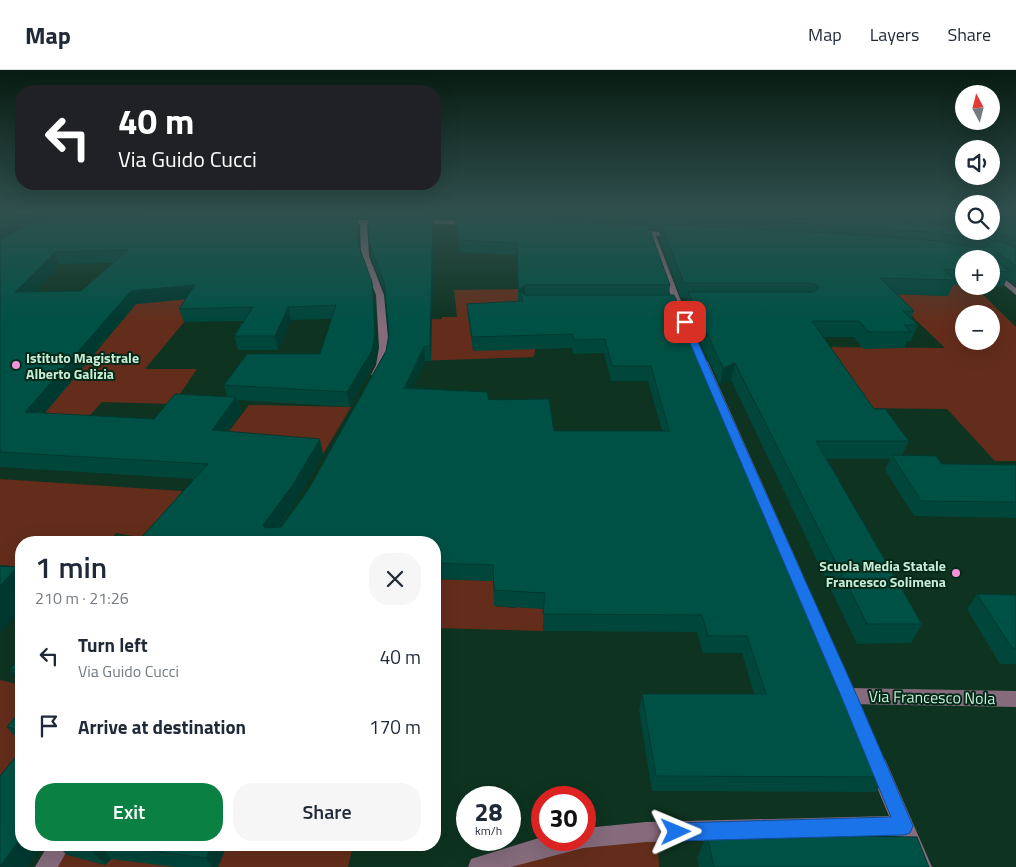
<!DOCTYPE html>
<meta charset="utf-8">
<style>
:root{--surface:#fff;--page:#f6f6f7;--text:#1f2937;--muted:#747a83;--line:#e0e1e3;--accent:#0b8043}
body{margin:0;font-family:"Titillium Web",sans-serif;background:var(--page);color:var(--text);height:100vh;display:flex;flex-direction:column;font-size:19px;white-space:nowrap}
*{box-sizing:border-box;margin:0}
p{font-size:16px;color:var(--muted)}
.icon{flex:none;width:28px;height:28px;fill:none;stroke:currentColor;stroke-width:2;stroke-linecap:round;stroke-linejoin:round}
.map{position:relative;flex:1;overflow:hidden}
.side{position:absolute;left:15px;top:466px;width:426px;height:315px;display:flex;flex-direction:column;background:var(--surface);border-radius:20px;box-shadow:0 5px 20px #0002}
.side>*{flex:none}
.hud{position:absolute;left:15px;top:15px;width:426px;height:105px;border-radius:20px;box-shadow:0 5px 20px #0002;background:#202124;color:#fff;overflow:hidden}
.needle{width:32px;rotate:353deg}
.buttons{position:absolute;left:955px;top:15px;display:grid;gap:10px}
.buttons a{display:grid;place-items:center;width:45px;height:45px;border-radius:50%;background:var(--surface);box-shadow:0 5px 20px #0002;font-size:25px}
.speed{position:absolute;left:456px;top:716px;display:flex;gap:10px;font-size:25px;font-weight:700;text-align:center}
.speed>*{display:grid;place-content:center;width:65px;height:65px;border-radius:50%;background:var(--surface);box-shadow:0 5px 20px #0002;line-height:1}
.speed small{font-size:12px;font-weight:400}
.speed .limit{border:8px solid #d22;background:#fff;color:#111}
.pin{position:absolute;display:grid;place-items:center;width:42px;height:42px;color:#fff;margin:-21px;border-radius:10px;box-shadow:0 2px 8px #0006}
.me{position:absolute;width:55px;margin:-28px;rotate:89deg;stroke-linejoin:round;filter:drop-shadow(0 0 4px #0008)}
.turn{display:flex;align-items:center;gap:18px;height:105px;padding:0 20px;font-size:22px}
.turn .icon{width:65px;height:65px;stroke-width:2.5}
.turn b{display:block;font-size:35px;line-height:42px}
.round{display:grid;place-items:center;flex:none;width:52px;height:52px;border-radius:20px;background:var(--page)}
.headline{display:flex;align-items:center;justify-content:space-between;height:85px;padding:0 20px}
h1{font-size:30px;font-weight:600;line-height:38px}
.primary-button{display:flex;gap:10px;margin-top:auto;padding:10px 20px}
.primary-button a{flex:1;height:58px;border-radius:20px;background:var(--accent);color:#fff;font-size:20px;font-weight:600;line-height:58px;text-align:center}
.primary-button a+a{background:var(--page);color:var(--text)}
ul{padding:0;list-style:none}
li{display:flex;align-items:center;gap:15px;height:70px;padding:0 20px}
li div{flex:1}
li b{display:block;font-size:19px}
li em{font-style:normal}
header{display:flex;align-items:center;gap:30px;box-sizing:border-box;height:70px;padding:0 25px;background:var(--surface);border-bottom:1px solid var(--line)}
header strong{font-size:24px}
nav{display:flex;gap:28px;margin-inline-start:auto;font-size:18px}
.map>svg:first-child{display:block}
.green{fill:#642d1b;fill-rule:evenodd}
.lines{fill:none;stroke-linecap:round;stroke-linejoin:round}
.minor{fill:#856b7c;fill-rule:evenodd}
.wall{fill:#00463b;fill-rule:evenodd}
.shaded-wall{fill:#003930}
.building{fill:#005145;stroke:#003930;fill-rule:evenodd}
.route{fill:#1a73e8;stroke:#114b97}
.poi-dot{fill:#f291d6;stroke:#032918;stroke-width:2}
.labels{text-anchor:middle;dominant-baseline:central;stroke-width:4;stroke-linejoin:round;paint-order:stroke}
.poi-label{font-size:14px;font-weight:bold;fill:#caecd7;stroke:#032918;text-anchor:start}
.near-street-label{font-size:16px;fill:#caecd7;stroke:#032918}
</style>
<header>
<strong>Map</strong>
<nav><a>Map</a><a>Layers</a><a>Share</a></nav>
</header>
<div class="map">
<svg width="1016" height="797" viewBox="0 0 1016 797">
<rect width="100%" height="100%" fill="#0e3321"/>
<g class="green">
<path d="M964,207V216H974L1016,257V391H995L947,339L855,338L814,277L945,278L889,224L947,226L937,214ZM964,244H991V271H964Z"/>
<polygon points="518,219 523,244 535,279 534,287 386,292 390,250 442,249 442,247 457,247 454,220"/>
<polygon points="199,228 184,252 145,299 197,299 173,334 102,332 89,346 0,347 0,336 116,232"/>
<polygon points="249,335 351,337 323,384 220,373"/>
<polygon points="0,409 182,421 144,468 116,463 108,472 21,472 21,497 0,495"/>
<polygon points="546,497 543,561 435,558 435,509 494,511 494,536 515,538"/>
<polygon points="0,610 21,615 21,713 0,739"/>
<polygon points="657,762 659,797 479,797 585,770"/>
<polygon points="70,775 353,775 348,797 57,797"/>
</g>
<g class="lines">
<g class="minor">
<polygon points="338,150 385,150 389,152 385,154 367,154 369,186 384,225 389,278 386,295 380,307 376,308 371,305 376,295 379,278 376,225 361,186 360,154 340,153 337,151"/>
<polygon points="418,150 470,151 474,153 470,155 416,153 414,152"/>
<polygon points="632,160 675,163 679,165 675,167 656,166 684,239 683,241 677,241 676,239 648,165 632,164"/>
<polygon points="991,198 1016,218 1016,225 991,204"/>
<polygon points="703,289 708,292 803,505 801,509 796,511 791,509 789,505 698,292"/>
<polygon points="849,618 1016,621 1016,637 849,634 843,631 840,626 843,621"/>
<polygon points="878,687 885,689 932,797 910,797 898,766 646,772 583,778 511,797 468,797 471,789 542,767 542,770 585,770 585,758 646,752 889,746 868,696 871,689"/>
<polygon points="48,775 70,775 58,797 35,797"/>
</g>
</g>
<g class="wall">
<path d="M0,140H434V149H433L434,157L431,291H425L412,319L489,330L554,361H662L648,311H611L604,283L573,284L572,278L473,281L468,247L467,234L518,231V229L517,185L459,182L455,149H454L453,140H871L894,149L895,147L875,140H964V161H991V140H1016V216L1007,209L1003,217L991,216V189H964V215H953L948,226L897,224L914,241L911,249L918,255L911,271H907L904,278L863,279L854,267H823L874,339L909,371L902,385L942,394L1016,395V448L914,446L885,400L890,389H827L922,554L911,573L857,574L731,310L720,315L685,238L687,228H681L659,168L660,160H650L670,215L669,225L710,306L709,312L784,491L886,707L876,722L652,721L639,640L642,624H754L742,583H703L697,562L543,561L544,539L494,536L493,511L435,509V472L138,471L194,409L0,397ZM357,148H368L371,186L385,224L389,264L386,281L308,420L281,457H279L296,432L323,384L228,361L241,342L238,330L350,337L374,294L377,278L374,225L359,178ZM22,156H25L18,160L17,157ZM113,193L81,221L34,222L60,194ZM185,229L179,239L184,252L244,251L234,266L238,280H278L291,250L331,249L320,284L224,315L227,326L154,349L45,343L136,234Z"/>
<polygon points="977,524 1016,525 1016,594 1000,594 967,539"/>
<polygon points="21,587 21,613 10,599"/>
<polygon points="21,640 21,673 7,657"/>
<polygon points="707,764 929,797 699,797 697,788"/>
<polygon points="21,775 47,775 44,779 40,778 26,797"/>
<polygon points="57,775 227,775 218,797 175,797 111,789 105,795 67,785"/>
</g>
<g class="shaded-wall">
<polygon points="357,144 358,156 359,187 358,174"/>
<polygon points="433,145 434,157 431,291 430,276"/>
<polygon points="15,153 20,164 0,177 0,161"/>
<polygon points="55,182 60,194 21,236 15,222"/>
<polygon points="372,212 374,225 377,278 374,294 350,337 347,322"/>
<polygon points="195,215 199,228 136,234 33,357 25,342 131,221"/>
<polygon points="525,215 525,228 519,220"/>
<polygon points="288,237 291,250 278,280 275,266"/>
<polygon points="424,277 425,291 405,333 404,318"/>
<polygon points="735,293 731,310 720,315 723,298"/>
<polygon points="236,327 241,342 218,376 212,360"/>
<polygon points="320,369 323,384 296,432 268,471 263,455"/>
<polygon points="17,497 21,504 21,539 0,564 0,516"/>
<polygon points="21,768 21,775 37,775 40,778 26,797 0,797"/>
<polygon points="40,775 47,775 44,779"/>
<polygon points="97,775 99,775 111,789 105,795 92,781"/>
<polygon points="212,775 227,775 218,797 212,797 206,788"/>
</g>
<g class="building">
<polygon points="0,140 101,140 0,146"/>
<path d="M237,140H293L357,144L358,174L372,212L375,264L372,280L347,322L224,315L247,284H320L336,235L288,237L275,266H234L253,237L179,239L195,215L131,221L25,342L154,349L175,324L236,327L212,360L320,369L292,416L263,455L265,458L281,457L308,420L386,281L389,264L384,212L369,173L368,144L433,145L430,276L424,277L404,318L487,322L489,330L549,329L554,361H669L651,296H612L605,269L574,270L573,264L472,267L467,234L523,231L518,215L517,173L458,170L455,145L648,155L670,215H525L519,220L525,225H674L710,306L706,307L784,491H792L886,707L656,706L642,624H766L747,566H708L702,545L543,544L545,523L494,520L493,495L435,493V472H127L128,471H138L208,394L0,382V170L34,151ZM128,180L81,221L15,222L55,182Z"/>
<polygon points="538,140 871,140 916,158 917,156 897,141 934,154 1016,177 1016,196 997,182 996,184 997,191 1010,202 991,201 991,189 964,189 964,200 943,199 955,210 880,208 914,241 903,241 918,255 904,255 911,262 869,262 859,251 812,251 874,339 885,339 909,371 816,371 922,554 867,554 735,293 723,298 688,222 813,222 818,219 818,216 812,213 684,213 661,154 848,164 939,171 970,177 986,177 988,174 986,171 940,163 848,156"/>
<polygon points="921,140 964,140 964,153"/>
<polygon points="991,140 1002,140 1016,149 1016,169 991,161"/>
<polygon points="0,153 15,153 0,161"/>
<polygon points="892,385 936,386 942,394 1016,395 1016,432 921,431"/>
<polygon points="0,496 17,497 0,516"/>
<polygon points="977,524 1016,525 1016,578 1012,578"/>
<polygon points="21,587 21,602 10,599"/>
<polygon points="21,640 21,660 7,657"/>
<polygon points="21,680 21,768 0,796 0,706"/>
<polygon points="707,764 917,767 929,797 714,797"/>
<polygon points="70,775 97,775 92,781"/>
<polygon points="107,775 212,775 206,788"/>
</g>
<linearGradient id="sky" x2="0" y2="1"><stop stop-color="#081c12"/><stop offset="0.56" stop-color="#30504e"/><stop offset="1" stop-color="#30504e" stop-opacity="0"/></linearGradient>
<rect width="1016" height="252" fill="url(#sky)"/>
<polygon class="route" points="682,250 689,252 857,626 913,756 910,763 904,765 676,771 669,768 667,762 669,755 676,753 891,747 841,626 681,252"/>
<g class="poi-dot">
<circle cx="16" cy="295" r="5"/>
<circle cx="956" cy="503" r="5"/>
</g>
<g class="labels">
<g class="poi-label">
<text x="26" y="287">Istituto Magistrale<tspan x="26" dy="16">Alberto Galizia</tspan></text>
<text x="946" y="495" text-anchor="end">Scuola Media Statale<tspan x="946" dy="16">Francesco Solimena</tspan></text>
</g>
<g class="near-street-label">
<text transform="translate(932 627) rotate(1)">Via Francesco Nola</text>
</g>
</g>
</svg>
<div class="buttons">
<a><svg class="needle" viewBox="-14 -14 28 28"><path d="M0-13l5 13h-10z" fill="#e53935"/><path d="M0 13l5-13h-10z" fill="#747a83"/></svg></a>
<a><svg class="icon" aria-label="sound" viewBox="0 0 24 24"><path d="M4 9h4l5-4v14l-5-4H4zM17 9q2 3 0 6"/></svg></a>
<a><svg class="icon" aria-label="search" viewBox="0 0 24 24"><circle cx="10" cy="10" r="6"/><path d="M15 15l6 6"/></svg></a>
<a>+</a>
<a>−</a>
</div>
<div class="speed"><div>28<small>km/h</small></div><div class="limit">30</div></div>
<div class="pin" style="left:685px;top:252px;background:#d93025"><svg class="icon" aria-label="arrive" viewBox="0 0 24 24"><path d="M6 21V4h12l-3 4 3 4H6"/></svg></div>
<svg class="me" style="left:676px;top:762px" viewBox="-20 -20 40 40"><path d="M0-17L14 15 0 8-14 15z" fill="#1a73e8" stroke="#fff" stroke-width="4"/></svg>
<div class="hud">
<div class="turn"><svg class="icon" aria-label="left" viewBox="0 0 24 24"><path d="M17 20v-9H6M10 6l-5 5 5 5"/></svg><div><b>40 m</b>Via Guido Cucci</div></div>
</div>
<section class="side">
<div class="headline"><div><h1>1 min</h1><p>210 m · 21:26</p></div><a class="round"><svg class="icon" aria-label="close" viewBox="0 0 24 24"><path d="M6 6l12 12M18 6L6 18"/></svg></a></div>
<ul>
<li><svg class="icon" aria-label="left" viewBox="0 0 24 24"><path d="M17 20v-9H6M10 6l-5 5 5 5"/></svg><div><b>Turn left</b><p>Via Guido Cucci</p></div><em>40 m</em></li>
<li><svg class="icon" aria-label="arrive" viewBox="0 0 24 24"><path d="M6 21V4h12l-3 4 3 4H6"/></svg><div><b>Arrive at destination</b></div><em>170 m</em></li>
</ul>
<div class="primary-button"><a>Exit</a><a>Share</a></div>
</section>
</div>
